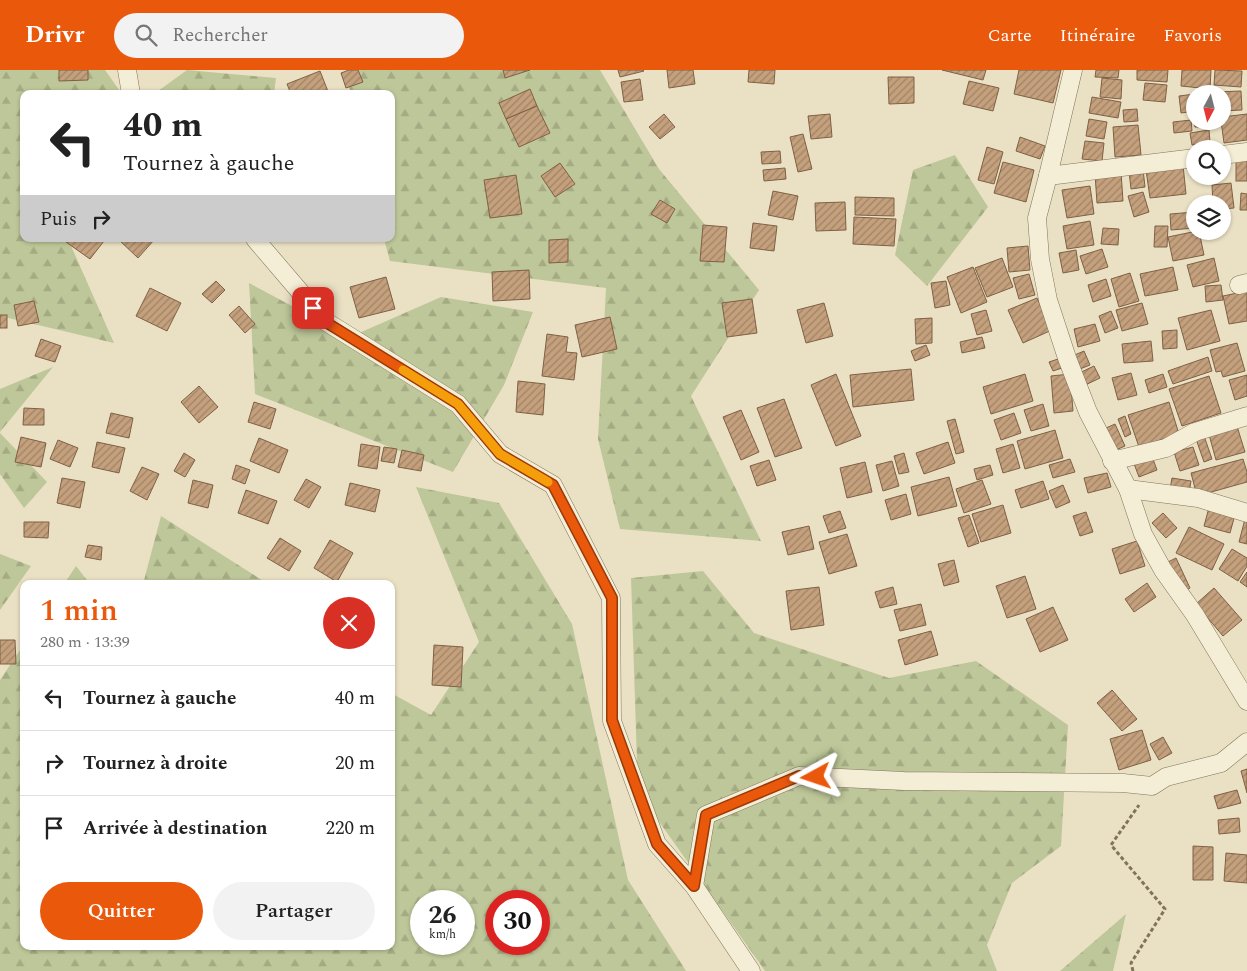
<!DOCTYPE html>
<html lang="fr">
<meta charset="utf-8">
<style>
:root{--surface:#fff;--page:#f2f2f2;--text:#222;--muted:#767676;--line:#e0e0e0;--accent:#ea580c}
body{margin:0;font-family:Spectral,serif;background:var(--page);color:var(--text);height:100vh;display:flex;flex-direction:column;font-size:19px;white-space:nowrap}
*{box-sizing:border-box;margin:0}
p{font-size:16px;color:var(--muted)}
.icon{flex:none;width:28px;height:28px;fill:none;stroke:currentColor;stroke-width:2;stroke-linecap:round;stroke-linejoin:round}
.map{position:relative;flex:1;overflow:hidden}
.drawer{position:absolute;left:20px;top:510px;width:375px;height:370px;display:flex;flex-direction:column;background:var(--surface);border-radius:10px;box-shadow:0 1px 4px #0004}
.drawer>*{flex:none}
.top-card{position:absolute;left:20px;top:20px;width:375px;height:152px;border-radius:10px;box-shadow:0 1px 4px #0004;background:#fff;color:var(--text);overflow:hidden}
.needle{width:32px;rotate:187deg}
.buttons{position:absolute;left:1186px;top:15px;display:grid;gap:10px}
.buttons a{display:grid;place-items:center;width:45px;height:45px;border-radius:50%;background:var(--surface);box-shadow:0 1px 4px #0004;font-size:25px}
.speed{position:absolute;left:410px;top:820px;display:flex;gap:10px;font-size:25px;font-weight:700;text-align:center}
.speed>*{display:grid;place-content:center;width:65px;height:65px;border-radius:50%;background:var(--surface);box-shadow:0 1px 4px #0004;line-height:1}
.speed small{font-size:12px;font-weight:400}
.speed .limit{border:8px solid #d22;background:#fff;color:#111}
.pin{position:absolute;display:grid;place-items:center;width:42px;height:42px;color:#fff;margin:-21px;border-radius:10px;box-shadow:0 2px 8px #0006}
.me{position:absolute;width:55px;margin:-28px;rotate:265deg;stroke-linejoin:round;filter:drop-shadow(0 0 4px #0008)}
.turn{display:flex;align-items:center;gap:18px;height:105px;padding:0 20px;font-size:22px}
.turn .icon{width:65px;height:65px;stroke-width:2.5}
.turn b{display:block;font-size:35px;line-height:42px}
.then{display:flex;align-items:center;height:48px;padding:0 20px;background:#0003;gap:10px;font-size:19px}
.round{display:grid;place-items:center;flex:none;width:52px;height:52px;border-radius:26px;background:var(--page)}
.headline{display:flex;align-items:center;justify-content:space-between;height:85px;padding:0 20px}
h1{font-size:30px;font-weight:600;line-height:38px;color:var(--accent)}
.cta{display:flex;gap:10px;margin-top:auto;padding:10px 20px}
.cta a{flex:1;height:58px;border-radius:30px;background:var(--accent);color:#fff;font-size:20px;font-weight:600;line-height:58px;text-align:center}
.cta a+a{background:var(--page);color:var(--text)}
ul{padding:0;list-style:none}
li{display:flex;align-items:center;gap:15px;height:65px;padding:0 20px;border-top:1px solid var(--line)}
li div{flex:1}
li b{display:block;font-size:19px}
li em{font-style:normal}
header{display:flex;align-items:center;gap:30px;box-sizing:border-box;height:70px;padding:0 25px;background:var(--accent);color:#fff}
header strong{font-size:24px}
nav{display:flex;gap:28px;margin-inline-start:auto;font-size:18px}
.search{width:350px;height:45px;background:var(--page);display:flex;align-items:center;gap:12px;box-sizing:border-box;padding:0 18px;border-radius:28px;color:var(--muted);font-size:19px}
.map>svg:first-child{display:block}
.forest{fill:url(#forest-firs);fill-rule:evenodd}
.building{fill:url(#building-hatch);stroke:#7f6044}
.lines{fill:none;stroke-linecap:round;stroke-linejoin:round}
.street-casing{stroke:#82735c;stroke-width:19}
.path{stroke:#82735c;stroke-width:3;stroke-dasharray:4 2.5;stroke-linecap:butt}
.street{stroke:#f5eed6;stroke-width:18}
.route-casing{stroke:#983908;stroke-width:12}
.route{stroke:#ea580c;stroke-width:9}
.slow{stroke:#f59e0b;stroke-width:9}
</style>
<header>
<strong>Drivr</strong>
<div class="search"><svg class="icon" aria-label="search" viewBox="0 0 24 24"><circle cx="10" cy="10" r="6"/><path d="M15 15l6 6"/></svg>Rechercher</div>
<nav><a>Carte</a><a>Itinéraire</a><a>Favoris</a></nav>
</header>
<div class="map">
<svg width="1247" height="901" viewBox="0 0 1247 901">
<defs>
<pattern id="forest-firs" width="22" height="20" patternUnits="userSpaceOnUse" patternTransform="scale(1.25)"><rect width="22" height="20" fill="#bec799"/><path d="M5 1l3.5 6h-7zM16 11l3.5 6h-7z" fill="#a4ab83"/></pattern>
<pattern id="building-hatch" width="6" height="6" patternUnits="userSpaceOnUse" patternTransform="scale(1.25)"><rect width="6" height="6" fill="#c4a07d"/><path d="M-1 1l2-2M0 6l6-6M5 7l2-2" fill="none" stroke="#a08366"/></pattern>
</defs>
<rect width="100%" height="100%" fill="#eae1c4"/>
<g class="forest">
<polygon points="0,0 105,0 122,24 24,24 24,169 68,169 114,273 0,246"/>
<polygon points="187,0 276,8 274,24 154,24"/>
<polygon points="352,0 600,0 659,99 759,220 691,326 761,471 620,459 598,369 606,218 390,191 384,169 391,169 391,24 351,24 346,6"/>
<polygon points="955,85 988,137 927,216 895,185 913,100"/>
<polygon points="249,213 350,267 441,227 533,242 504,315 453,402 255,324"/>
<polygon points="53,297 0,362 0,319"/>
<polygon points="0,363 47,412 24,438 0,404"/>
<path d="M416,417L499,433L572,554L628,810L686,901H0V610L24,574V876H391V623L431,645L479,572ZM421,831H464V874H421ZM496,831H539V874H496Z"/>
<polygon points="161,446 268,514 143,514"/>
<polygon points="0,484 31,496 0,540"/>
<polygon points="76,496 90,514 64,514"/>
<polygon points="703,501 754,563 889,608 976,591 1068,655 1061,776 1012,813 987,875 997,901 765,901 638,722 631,508"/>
<polygon points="1126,844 1113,901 1060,901"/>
</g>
<g class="building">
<polygon points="59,0 88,0 88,10 59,11"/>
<polygon points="349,0 358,0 363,12 346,18 341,3"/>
<polygon points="503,0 530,0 505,8"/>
<polygon points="618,0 643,0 644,1 620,7"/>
<polygon points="667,0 693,0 695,14 669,18"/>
<polygon points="749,0 775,0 774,14 748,12"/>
<polygon points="942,0 986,0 983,10"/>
<polygon points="1019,0 1061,0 1053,33 1014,24"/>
<polygon points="1096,0 1119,0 1118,8 1095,7"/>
<polygon points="1137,0 1168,0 1167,12 1137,10"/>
<polygon points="1182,0 1211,0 1210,19 1181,16"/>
<polygon points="1215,0 1242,1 1241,17 1214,15"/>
<polygon points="320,1 329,24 291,24 287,14"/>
<polygon points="888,7 914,7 914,33 889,34"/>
<polygon points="1102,8 1122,10 1121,29 1100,27"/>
<polygon points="640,9 643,30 624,32 621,12"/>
<polygon points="969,11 999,18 993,41 963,34"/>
<polygon points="1145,13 1167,15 1165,32 1143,30"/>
<polygon points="530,19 537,36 506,49 499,33"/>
<polygon points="1241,21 1242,40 1222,41 1222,24 1215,24 1215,22"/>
<polygon points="1195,24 1195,41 1181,43 1179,26"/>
<polygon points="1092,27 1121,32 1118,48 1089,43"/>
<polygon points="537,36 550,63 519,77 506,49"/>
<polygon points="1137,39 1138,51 1124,52 1123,40"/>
<polygon points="664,44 675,57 660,69 649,57"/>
<polygon points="830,44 832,67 811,69 808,46"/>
<polygon points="1247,44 1247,70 1224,73 1221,51 1222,51 1222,47"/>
<polygon points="1194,48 1195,51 1204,51 1204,57 1195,57"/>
<polygon points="1089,49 1107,52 1104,69 1086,66"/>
<polygon points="1191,50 1192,61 1174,63 1173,52"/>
<polygon points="1138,55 1141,85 1115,87 1113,57"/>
<polygon points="1209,60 1210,72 1192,75 1190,63"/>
<polygon points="803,64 812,99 798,102 790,67"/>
<polygon points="1020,67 1045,76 1040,89 1016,81"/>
<polygon points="1085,71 1104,73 1102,91 1082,89"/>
<polygon points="987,77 1003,82 994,114 978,110"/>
<polygon points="780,81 781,93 762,94 761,82"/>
<rect x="1236" y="91" width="11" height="20"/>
<polygon points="1003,92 1034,100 1026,132 994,123"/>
<polygon points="560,93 575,114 555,127 541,106"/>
<polygon points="1183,95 1186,124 1150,128 1146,100"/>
<polygon points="785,98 786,109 764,111 763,100"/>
<polygon points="1143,99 1145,117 1131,119 1129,101"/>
<polygon points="1121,102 1123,131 1097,133 1095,104"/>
<polygon points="516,105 522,144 490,148 484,110"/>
<polygon points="1231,113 1234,138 1222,139 1222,134 1213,134 1212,115"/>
<polygon points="1090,116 1094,144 1067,148 1062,120"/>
<polygon points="773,121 798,126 793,150 768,145"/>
<polygon points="1143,122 1149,142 1134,147 1128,126"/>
<polygon points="1241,123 1247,124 1247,140 1240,140"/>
<polygon points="855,127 894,128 894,146 855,145"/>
<polygon points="660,130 675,139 667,153 651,144"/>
<polygon points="845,132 846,160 816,161 815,133"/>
<polygon points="1195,142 1195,158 1171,160 1170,144"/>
<polygon points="854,147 896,149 894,176 853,174"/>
<polygon points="1090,151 1094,175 1067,179 1063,156"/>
<polygon points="753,153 777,156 774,181 750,178"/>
<polygon points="703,155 727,157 724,192 700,191"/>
<polygon points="1155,156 1168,156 1167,177 1154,177"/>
<polygon points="1103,158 1119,159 1118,175 1101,174"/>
<polygon points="1197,161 1199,161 1204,185 1173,191 1168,167"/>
<polygon points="69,169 100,169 104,171 90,189 66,172"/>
<polygon points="118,169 155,169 138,188"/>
<polygon points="568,169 568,192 549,193 549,170"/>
<polygon points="1028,176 1030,200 1009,202 1007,178"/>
<polygon points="1102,179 1108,197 1086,204 1080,186"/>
<polygon points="1076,180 1079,200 1063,203 1059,183"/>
<polygon points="1002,188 1013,217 987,227 975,198"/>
<polygon points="1214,188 1219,211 1193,217 1187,195"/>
<polygon points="973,197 987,232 961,243 947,207"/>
<polygon points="1173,197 1178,220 1145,226 1140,204"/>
<polygon points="529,200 530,229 493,231 492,202"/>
<polygon points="1130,203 1139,231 1119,237 1111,209"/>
<polygon points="1029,204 1035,225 1019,229 1013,208"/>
<polygon points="386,207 395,239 359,248 350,217"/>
<polygon points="1106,209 1111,226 1093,232 1088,215"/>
<polygon points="216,211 225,220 212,233 202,224"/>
<polygon points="946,211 950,235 935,238 931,213"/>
<polygon points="1221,215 1223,230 1206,232 1205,216"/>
<polygon points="150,218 181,233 167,261 136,246"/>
<polygon points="1247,221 1247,251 1229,254 1223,226"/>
<polygon points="1037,228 1052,260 1023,273 1008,240"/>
<polygon points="752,229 757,263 727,267 722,233"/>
<polygon points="34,231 39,252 18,256 14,235"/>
<polygon points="824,233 833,266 806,273 797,240"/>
<polygon points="1142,233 1148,254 1122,261 1116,240"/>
<polygon points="239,236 255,254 245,263 229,245"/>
<polygon points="986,240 992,261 977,265 971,244"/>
<polygon points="1211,240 1220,271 1187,280 1178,248"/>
<polygon points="1111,241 1118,258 1105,263 1099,246"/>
<rect x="0" y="245" width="7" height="13"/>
<polygon points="610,247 617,279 582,287 575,255"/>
<polygon points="932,248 932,273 916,274 915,249"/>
<polygon points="1095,254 1100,271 1078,277 1074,259"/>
<polygon points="1177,260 1177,278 1163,279 1162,261"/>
<polygon points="547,264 568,267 566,282 577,283 574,310 542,306"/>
<polygon points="982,267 985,278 962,283 960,272"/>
<polygon points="41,269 61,276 55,292 35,286"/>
<polygon points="1151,271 1153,291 1124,293 1122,274"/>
<polygon points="1237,273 1245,301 1223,307 1221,301 1216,302 1210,280"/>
<polygon points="926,275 930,285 915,291 911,281"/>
<polygon points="1084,281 1090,295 1075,301 1070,287"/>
<polygon points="1064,287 1068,296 1053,301 1049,292"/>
<polygon points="1208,287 1212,301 1173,314 1168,301"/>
<polygon points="1094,296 1100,308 1081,317 1075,305"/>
<polygon points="911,299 914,330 853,337 850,305"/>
<polygon points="1131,303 1137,325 1118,330 1112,308"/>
<polygon points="836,304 861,366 836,376 811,315"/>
<polygon points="1025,304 1033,331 991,344 983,317"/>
<polygon points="1070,304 1073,341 1054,343 1051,306"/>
<polygon points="1163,304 1167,317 1149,323 1145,310"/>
<polygon points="1247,305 1247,326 1235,330 1229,310"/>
<polygon points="1209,306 1221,343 1182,356 1169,319"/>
<polygon points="518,311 545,314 543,345 516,342"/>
<polygon points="199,316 218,337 199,353 181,332"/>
<polygon points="784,329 802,378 775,387 757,338"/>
<polygon points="254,332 276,339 270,359 248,352"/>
<polygon points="1169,332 1179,364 1139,377 1128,345"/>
<polygon points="1043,334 1049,356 1031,361 1024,340"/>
<polygon points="24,338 44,339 44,355 23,355"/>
<polygon points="741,340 759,382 741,390 723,347"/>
<polygon points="111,343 133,348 129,368 106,363"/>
<polygon points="1014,343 1021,363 1001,370 994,350"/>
<polygon points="1125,346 1131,364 1125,367 1118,349"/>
<polygon points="955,349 964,382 956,384 947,351"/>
<polygon points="1236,353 1245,382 1216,390 1208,361"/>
<polygon points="1115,354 1125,376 1116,380 1106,358"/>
<polygon points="1055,360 1063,388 1025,399 1017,371"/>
<polygon points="1203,363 1212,389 1204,392 1195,366"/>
<polygon points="21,367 46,373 41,397 15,392"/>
<polygon points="259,368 288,380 279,403 250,391"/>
<polygon points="58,370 78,378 70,397 50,389"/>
<polygon points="97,372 125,378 119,403 92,397"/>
<polygon points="948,372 955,393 924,404 916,383"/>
<polygon points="361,374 380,377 377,399 358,396"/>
<polygon points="1013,374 1020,398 1003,403 996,379"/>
<polygon points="384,377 397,379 394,393 381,391"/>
<polygon points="1193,377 1199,395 1180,401 1174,382"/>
<polygon points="402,380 424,385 421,401 398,397"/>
<polygon points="184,383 195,390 185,407 174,401"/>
<polygon points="904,383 909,402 899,404 894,386"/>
<polygon points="1151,384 1157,400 1139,407 1133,391"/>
<polygon points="1070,389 1075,402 1053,408 1049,395"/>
<polygon points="1243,389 1247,402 1247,412 1197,426 1191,403"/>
<polygon points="769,390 776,410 757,416 750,396"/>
<polygon points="892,391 899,416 883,421 876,395"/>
<polygon points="865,392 872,422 847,428 840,398"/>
<polygon points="236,395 250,400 245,414 232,409"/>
<polygon points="990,395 993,405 977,410 974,399"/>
<polygon points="142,397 159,404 147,430 130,421"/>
<polygon points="1107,403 1111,417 1088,423 1084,408"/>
<polygon points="949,407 957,436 918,446 911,417"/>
<polygon points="62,408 85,412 80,438 57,433"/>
<polygon points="1172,408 1191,411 1189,423 1170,419"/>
<polygon points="306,409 321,417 309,438 294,430"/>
<polygon points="193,410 213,415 208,438 188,433"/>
<polygon points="982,410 991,434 964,443 956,419"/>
<polygon points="1043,411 1049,429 1021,438 1015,420"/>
<polygon points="350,413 380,420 375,442 345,435"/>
<polygon points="1063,415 1070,432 1056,438 1049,421"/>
<polygon points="246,420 277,431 268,454 238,443"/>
<polygon points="906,424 911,444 891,450 885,430"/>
<polygon points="1210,434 1236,441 1230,463 1204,456"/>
<polygon points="1003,435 1011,463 981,472 972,444"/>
<polygon points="840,441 846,458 829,463 823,446"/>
<polygon points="1086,442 1093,462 1080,466 1073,446"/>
<polygon points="1163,443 1177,458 1166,468 1152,453"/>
<polygon points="969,445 979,473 968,477 958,448"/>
<polygon points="1245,449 1247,449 1247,474 1239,472"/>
<polygon points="24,452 49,452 48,468 24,467"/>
<polygon points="809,456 814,479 788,485 782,462"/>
<polygon points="1189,457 1224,474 1212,500 1176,483"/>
<polygon points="847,464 857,496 829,504 819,472"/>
<polygon points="280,468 301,481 289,501 267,488"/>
<polygon points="330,470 353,483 337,512 314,498"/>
<polygon points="1137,471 1145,496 1120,504 1112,479"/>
<polygon points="88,475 102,477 101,490 85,487"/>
<polygon points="1232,479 1247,488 1247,496 1238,511 1219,499"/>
<polygon points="1176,488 1190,518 1181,523 1166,493"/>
<polygon points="954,490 959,512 944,516 938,494"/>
<polygon points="1247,502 1247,517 1240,512"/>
<polygon points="1025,506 1036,539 1007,548 996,516"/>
<polygon points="1147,513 1156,527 1134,542 1125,529"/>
<polygon points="819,517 824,555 791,560 786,521"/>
<polygon points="893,517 897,534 880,538 875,522"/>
<polygon points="1214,518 1242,550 1223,566 1196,534"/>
<polygon points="921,534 926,555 900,561 894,540"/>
<polygon points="1053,537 1068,570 1040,582 1026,549"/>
<polygon points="931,561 938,585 905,595 898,570"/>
<polygon points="0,570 15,570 16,594 0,594"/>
<polygon points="434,575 463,577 461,617 432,615"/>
<polygon points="1112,620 1137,649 1122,661 1097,633"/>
<polygon points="1142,660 1151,690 1119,700 1110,669"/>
<polygon points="1163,667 1172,683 1159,690 1150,674"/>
<polygon points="1247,699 1247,723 1241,701"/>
<polygon points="1237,720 1241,733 1218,739 1214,726"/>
<polygon points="1239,748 1240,762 1219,764 1218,750"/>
<polygon points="1193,776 1213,777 1213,810 1193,810"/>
<polygon points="1226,783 1247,785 1247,813 1224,811"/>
</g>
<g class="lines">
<g class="street-casing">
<g id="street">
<polyline points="127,0 131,24"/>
<polyline points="1073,0 1048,106 1037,148 1040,189 1048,230 1067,288 1088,342 1128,419 1143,464 1163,500 1195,545 1247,631"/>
<polyline points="1222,85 1247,82"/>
<polyline points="1048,106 1195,88"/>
<polyline points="255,169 325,251 458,334 500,384 553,415 611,528 612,651 657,774 694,816 751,901"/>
<polyline points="1239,215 1247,213"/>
<polyline points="1112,391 1166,378 1195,362 1247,346"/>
<polyline points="1128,419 1198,428 1247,443"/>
<polyline points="694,816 706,745 799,706 904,711 1123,713 1152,716 1166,707 1221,693 1247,672"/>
</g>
</g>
<polyline class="path" points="1133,901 1131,893 1165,839 1111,775 1139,735"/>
<use href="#street" class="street"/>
</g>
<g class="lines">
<g class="route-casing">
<polyline id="route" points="313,238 324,251 458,334 500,384 553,415 612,528 612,650 657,774 694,816 706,745 799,706 816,707"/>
</g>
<use href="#route" class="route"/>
<polyline class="slow" points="403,300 458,334 500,384 548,412"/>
</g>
</svg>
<div class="buttons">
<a><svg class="needle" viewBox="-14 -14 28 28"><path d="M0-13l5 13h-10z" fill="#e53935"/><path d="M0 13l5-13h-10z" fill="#767676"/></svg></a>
<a><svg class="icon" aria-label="search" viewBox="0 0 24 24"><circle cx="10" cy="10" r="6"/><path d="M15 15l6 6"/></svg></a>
<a><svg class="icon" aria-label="layers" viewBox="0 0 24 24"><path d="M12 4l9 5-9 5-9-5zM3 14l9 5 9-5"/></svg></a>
</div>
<div class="speed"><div>26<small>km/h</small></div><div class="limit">30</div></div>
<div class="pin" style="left:313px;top:238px;background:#d93025"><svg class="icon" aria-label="arrive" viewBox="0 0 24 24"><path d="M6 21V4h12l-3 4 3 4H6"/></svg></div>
<svg class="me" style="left:816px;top:707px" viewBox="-20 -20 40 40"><path d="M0-17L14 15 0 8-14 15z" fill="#ea580c" stroke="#fff" stroke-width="4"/></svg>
<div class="top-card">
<div class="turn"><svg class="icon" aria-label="left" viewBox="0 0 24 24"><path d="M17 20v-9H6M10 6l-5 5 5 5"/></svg><div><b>40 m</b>Tournez à gauche</div></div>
<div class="then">Puis<svg class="icon" aria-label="right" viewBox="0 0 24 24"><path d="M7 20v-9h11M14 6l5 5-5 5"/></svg></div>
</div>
<section class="drawer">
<div class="headline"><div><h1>1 min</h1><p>280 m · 13:39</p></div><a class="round" style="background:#d93025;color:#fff"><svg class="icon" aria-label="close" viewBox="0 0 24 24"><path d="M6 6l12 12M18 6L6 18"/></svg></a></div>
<ul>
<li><svg class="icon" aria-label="left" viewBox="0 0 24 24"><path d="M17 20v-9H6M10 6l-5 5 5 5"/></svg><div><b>Tournez à gauche</b></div><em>40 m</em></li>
<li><svg class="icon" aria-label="right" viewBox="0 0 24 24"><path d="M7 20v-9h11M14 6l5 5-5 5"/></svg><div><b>Tournez à droite</b></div><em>20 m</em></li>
<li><svg class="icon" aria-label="arrive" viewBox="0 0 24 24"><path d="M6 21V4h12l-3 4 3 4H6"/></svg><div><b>Arrivée à destination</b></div><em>220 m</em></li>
</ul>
<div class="cta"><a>Quitter</a><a>Partager</a></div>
</section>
</div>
